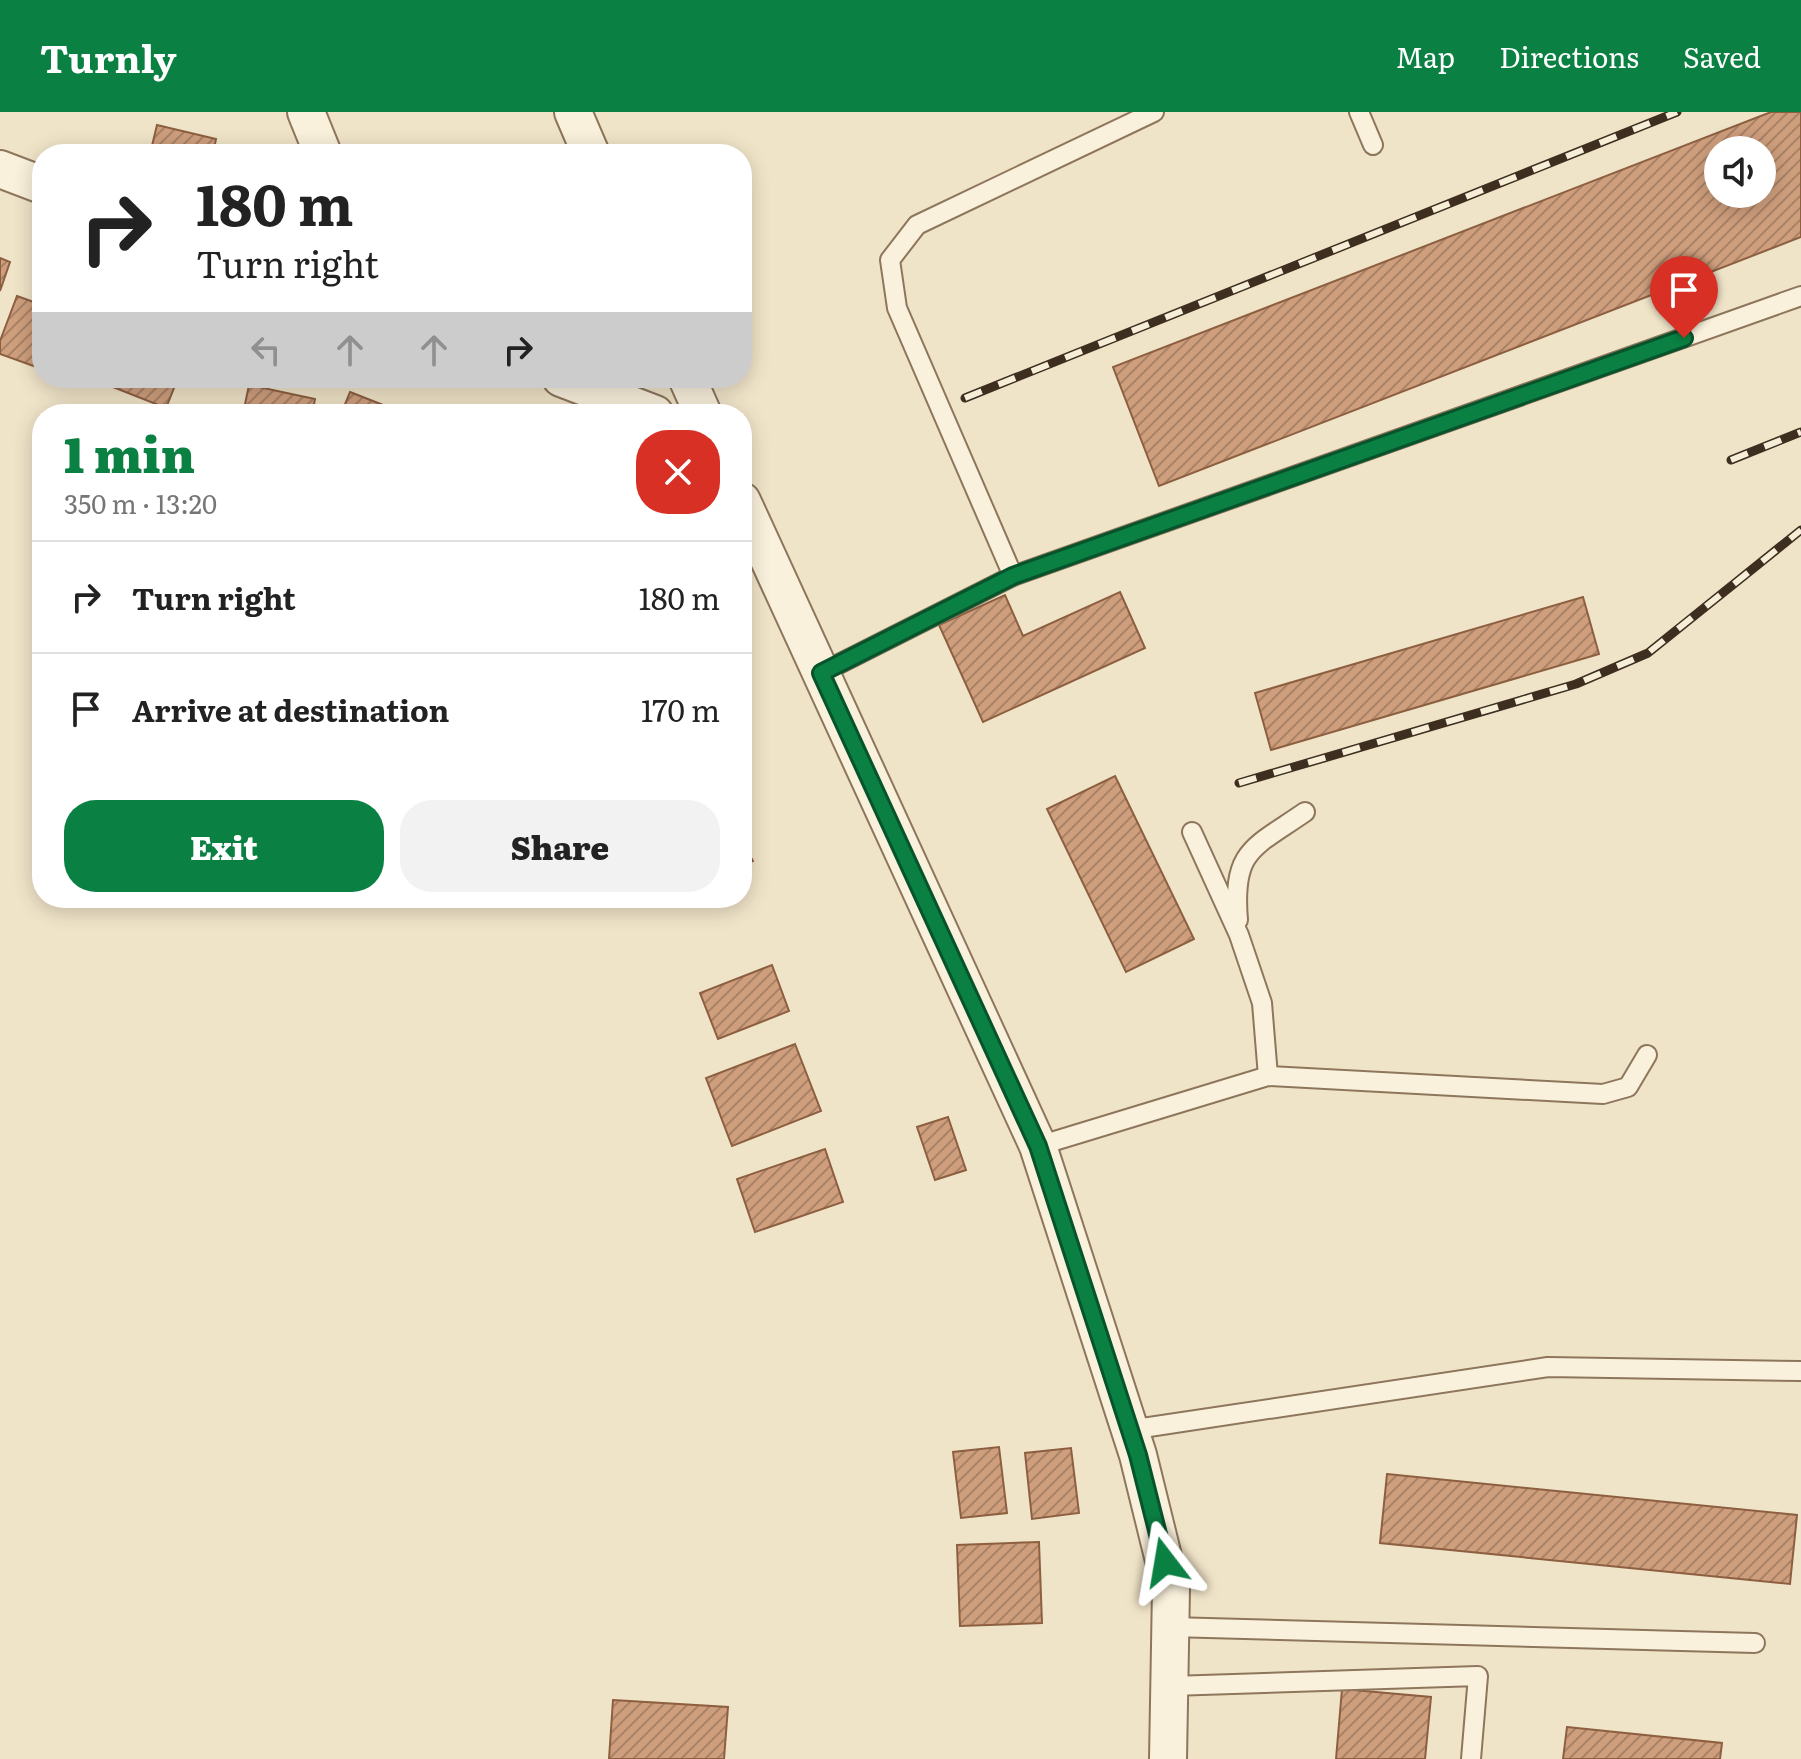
<!DOCTYPE html>
<meta charset="utf-8">
<style>
:root{--surface:#fff;--page:#f2f2f2;--text:#222;--muted:#767676;--line:#e0e0e0;--accent:#0b8043}
body{margin:0;font-family:Literata,serif;background:var(--page);color:var(--text);height:100vh;display:flex;flex-direction:column;font-size:30px;white-space:nowrap}
*{box-sizing:border-box;margin:0}
p{font-size:26px;color:var(--muted)}
.icon{flex:none;width:44px;height:44px;fill:none;stroke:currentColor;stroke-width:2;stroke-linecap:round;stroke-linejoin:round}
.map{position:relative;flex:1;overflow:hidden}
.drawer{position:absolute;left:32px;top:292px;width:720px;height:504px;display:flex;flex-direction:column;background:var(--surface);border-radius:32px;box-shadow:0 4px 20px #0003}
.drawer>*{flex:none}
.hud{position:absolute;left:32px;top:32px;width:720px;height:244px;border-radius:32px;box-shadow:0 4px 20px #0003;background:#fff;color:var(--text);overflow:hidden}
.controls{position:absolute;left:1704px;top:24px;display:grid;gap:16px}
.controls a{display:grid;place-items:center;width:72px;height:72px;border-radius:50%;background:var(--surface);box-shadow:0 4px 20px #0003;font-size:40px}
.pin{position:absolute;display:grid;place-items:center;width:68px;height:68px;color:#fff;margin:-82px -34px;border-radius:50% 50% 50% 0;rotate:-45deg;box-shadow:0 0 8px #0007}
.pin .icon{rotate:45deg}
.me{position:absolute;width:88px;margin:-44px;rotate:346deg;stroke-linejoin:round;filter:drop-shadow(0 0 6px #0008)}
.turn{display:flex;align-items:center;gap:28px;height:168px;padding:0 32px;font-size:36px}
.turn .icon{width:104px;height:104px;stroke-width:2.5}
.turn b{display:block;font-size:56px;line-height:68px}
.lanes{display:flex;align-items:center;height:76px;padding:0 32px;background:#0003;justify-content:center;gap:40px;direction:ltr}
.lanes .off{opacity:.35}
.round{display:grid;place-items:center;flex:none;width:84px;height:84px;border-radius:32px;background:var(--page)}
.overview{display:flex;align-items:center;justify-content:space-between;height:136px;padding:0 32px}
h1{font-size:48px;font-weight:800;line-height:60px;color:var(--accent)}
.button{display:flex;gap:16px;margin-top:auto;padding:16px 32px}
.button a{flex:1;height:92px;border-radius:32px;background:var(--accent);color:#fff;font-size:32px;font-weight:800;line-height:92px;text-align:center}
.button a+a{background:var(--page);color:var(--text)}
ul{padding:0;list-style:none}
li{display:flex;align-items:center;gap:24px;height:112px;padding:0 32px;border-top:2px solid var(--line)}
li div{flex:1}
li b{display:block;font-size:30px}
li em{font-style:normal}
header{display:flex;align-items:center;gap:48px;box-sizing:border-box;height:112px;padding:0 40px;background:var(--accent);color:#fff}
header strong{font-size:38px}
nav{display:flex;gap:44px;margin-inline-start:auto;font-size:28px}
.map>svg:first-child{display:block}
.building{fill:url(#building-hatch);stroke:#8d5f41;stroke-width:2;fill-rule:evenodd}
.lines{fill:none;stroke-linecap:round;stroke-linejoin:round}
.service-casing{stroke:#8d765c;stroke-width:22}
.minor-casing{stroke:#8d765c;stroke-width:40}
.service{stroke:#faf1dc;stroke-width:18}
.minor{stroke:#faf1dc;stroke-width:36}
.rail-casing{stroke:#3d2e20;stroke-width:9}
.rail{stroke:#f7eed8;stroke-width:6;stroke-dasharray:18;stroke-linecap:butt}
.route-casing{stroke:#07532c;stroke-width:20}
.route{stroke:#0b8043;stroke-width:14}
</style>
<header>
<strong>Turnly</strong>
<nav><a>Map</a><a>Directions</a><a>Saved</a></nav>
</header>
<div class="map">
<svg width="1801" height="1647" viewBox="0 0 1801 1647">
<defs>
<pattern id="building-hatch" width="6" height="6" patternUnits="userSpaceOnUse" patternTransform="scale(2)"><rect width="6" height="6" fill="#cf9f7d"/><path d="M-1 1l2-2M0 6l6-6M5 7l2-2" fill="none" stroke="#a98266"/></pattern>
</defs>
<rect width="100%" height="100%" fill="#f0e4c8"/>
<g class="building">
<path d="M1771,0H1801V125L1159,374L1113,255ZM1718,38H1762V82H1718Z"/>
<polygon points="157,13 216,27 213,42 150,42"/>
<polygon points="0,146 10,150 0,179"/>
<polygon points="17,184 42,193 42,257 0,242 0,229"/>
<polygon points="102,266 178,266 166,296 100,270"/>
<polygon points="249,273 315,287 312,302 243,302"/>
<polygon points="350,280 406,302 341,302"/>
<polygon points="1120,480 1145,536 983,610 939,513 1005,483 1023,524"/>
<polygon points="1583,485 1599,542 1271,638 1255,581"/>
<polygon points="1115,664 1194,827 1126,860 1047,697"/>
<polygon points="742,731 753,749 742,755"/>
<polygon points="772,853 789,899 718,927 700,881"/>
<polygon points="795,932 821,999 732,1034 706,966"/>
<polygon points="948,1005 966,1058 935,1068 917,1015"/>
<polygon points="825,1037 843,1090 755,1120 737,1067"/>
<polygon points="999,1335 1007,1401 961,1406 953,1340"/>
<polygon points="1071,1336 1079,1401 1032,1407 1025,1341"/>
<polygon points="1387,1362 1797,1403 1790,1472 1380,1431"/>
<polygon points="1039,1430 1042,1511 960,1514 957,1433"/>
<polygon points="1342,1577 1431,1585 1425,1647 1336,1647"/>
<polygon points="613,1588 728,1595 724,1647 609,1647"/>
<polygon points="1567,1615 1722,1631 1720,1647 1563,1647"/>
</g>
<g class="lines">
<g class="service-casing">
<g id="service">
<polyline points="1359,0 1373,33"/>
<polyline points="1013,464 897,196 890,148 917,113 1154,0"/>
<polyline points="821,561 1013,464 1801,184"/>
<polyline points="1192,720 1239,823 1262,891 1268,964"/>
<path d="M1238,808C1232,738 1253,736 1305,700"/>
<polyline points="1038,1034 1268,964 1603,982 1628,975 1647,943"/>
<polyline points="1129,1318 1548,1255 1801,1259"/>
<polyline points="1171,1515 1755,1531"/>
<polyline points="1171,1574 1478,1564 1471,1647"/>
</g>
</g>
<g class="minor-casing">
<g id="minor">
<polyline points="306,0 323,42"/>
<polyline points="573,0 591,42"/>
<polyline points="0,57 42,73"/>
<polyline points="561,266 655,302"/>
<polyline points="687,266 703,302"/>
<polyline points="742,389 1038,1034 1138,1343 1171,1477 1168,1647"/>
</g>
</g>
<use href="#service" class="service"/>
<use href="#minor" class="minor"/>
<g class="rail-casing">
<g id="rail">
<polyline points="965,286 1677,0"/>
<polyline points="1731,348 1801,320"/>
<polyline points="1239,671 1576,572 1648,541 1801,418"/>
</g>
</g>
<use href="#rail" class="rail"/>
</g>
<g class="lines">
<g class="route-casing">
<polyline id="route" points="1165,1450 1138,1343 1038,1034 821,561 1013,464 1684,226"/>
</g>
<use href="#route" class="route"/>
</g>
</svg>
<div class="controls">
<a><svg class="icon" aria-label="sound" viewBox="0 0 24 24"><path d="M4 9h4l5-4v14l-5-4H4zM17 9q2 3 0 6"/></svg></a>
</div>
<div class="pin" style="left:1684px;top:226px;background:#d93025"><svg class="icon" aria-label="arrive" viewBox="0 0 24 24"><path d="M6 21V4h12l-3 4 3 4H6"/></svg></div>
<svg class="me" style="left:1165px;top:1450px" viewBox="-20 -20 40 40"><path d="M0-17L14 15 0 8-14 15z" fill="#0b8043" stroke="#fff" stroke-width="4"/></svg>
<div class="hud">
<div class="turn"><svg class="icon" aria-label="right" viewBox="0 0 24 24"><path d="M7 20v-9h11M14 6l5 5-5 5"/></svg><div><b>180 m</b>Turn right</div></div>
<div class="lanes"><svg class="icon off" aria-label="left" viewBox="0 0 24 24"><path d="M17 20v-9H6M10 6l-5 5 5 5"/></svg><svg class="icon off" aria-label="ahead" viewBox="0 0 24 24"><path d="M12 20V5M6 11l6-6 6 6"/></svg><svg class="icon off" aria-label="ahead" viewBox="0 0 24 24"><path d="M12 20V5M6 11l6-6 6 6"/></svg><svg class="icon" aria-label="right" viewBox="0 0 24 24"><path d="M7 20v-9h11M14 6l5 5-5 5"/></svg></div>
</div>
<section class="drawer">
<div class="overview"><div><h1>1 min</h1><p>350 m · 13:20</p></div><a class="round" style="background:#d93025;color:#fff"><svg class="icon" aria-label="close" viewBox="0 0 24 24"><path d="M6 6l12 12M18 6L6 18"/></svg></a></div>
<ul>
<li><svg class="icon" aria-label="right" viewBox="0 0 24 24"><path d="M7 20v-9h11M14 6l5 5-5 5"/></svg><div><b>Turn right</b></div><em>180 m</em></li>
<li><svg class="icon" aria-label="arrive" viewBox="0 0 24 24"><path d="M6 21V4h12l-3 4 3 4H6"/></svg><div><b>Arrive at destination</b></div><em>170 m</em></li>
</ul>
<div class="button"><a>Exit</a><a>Share</a></div>
</section>
</div>
